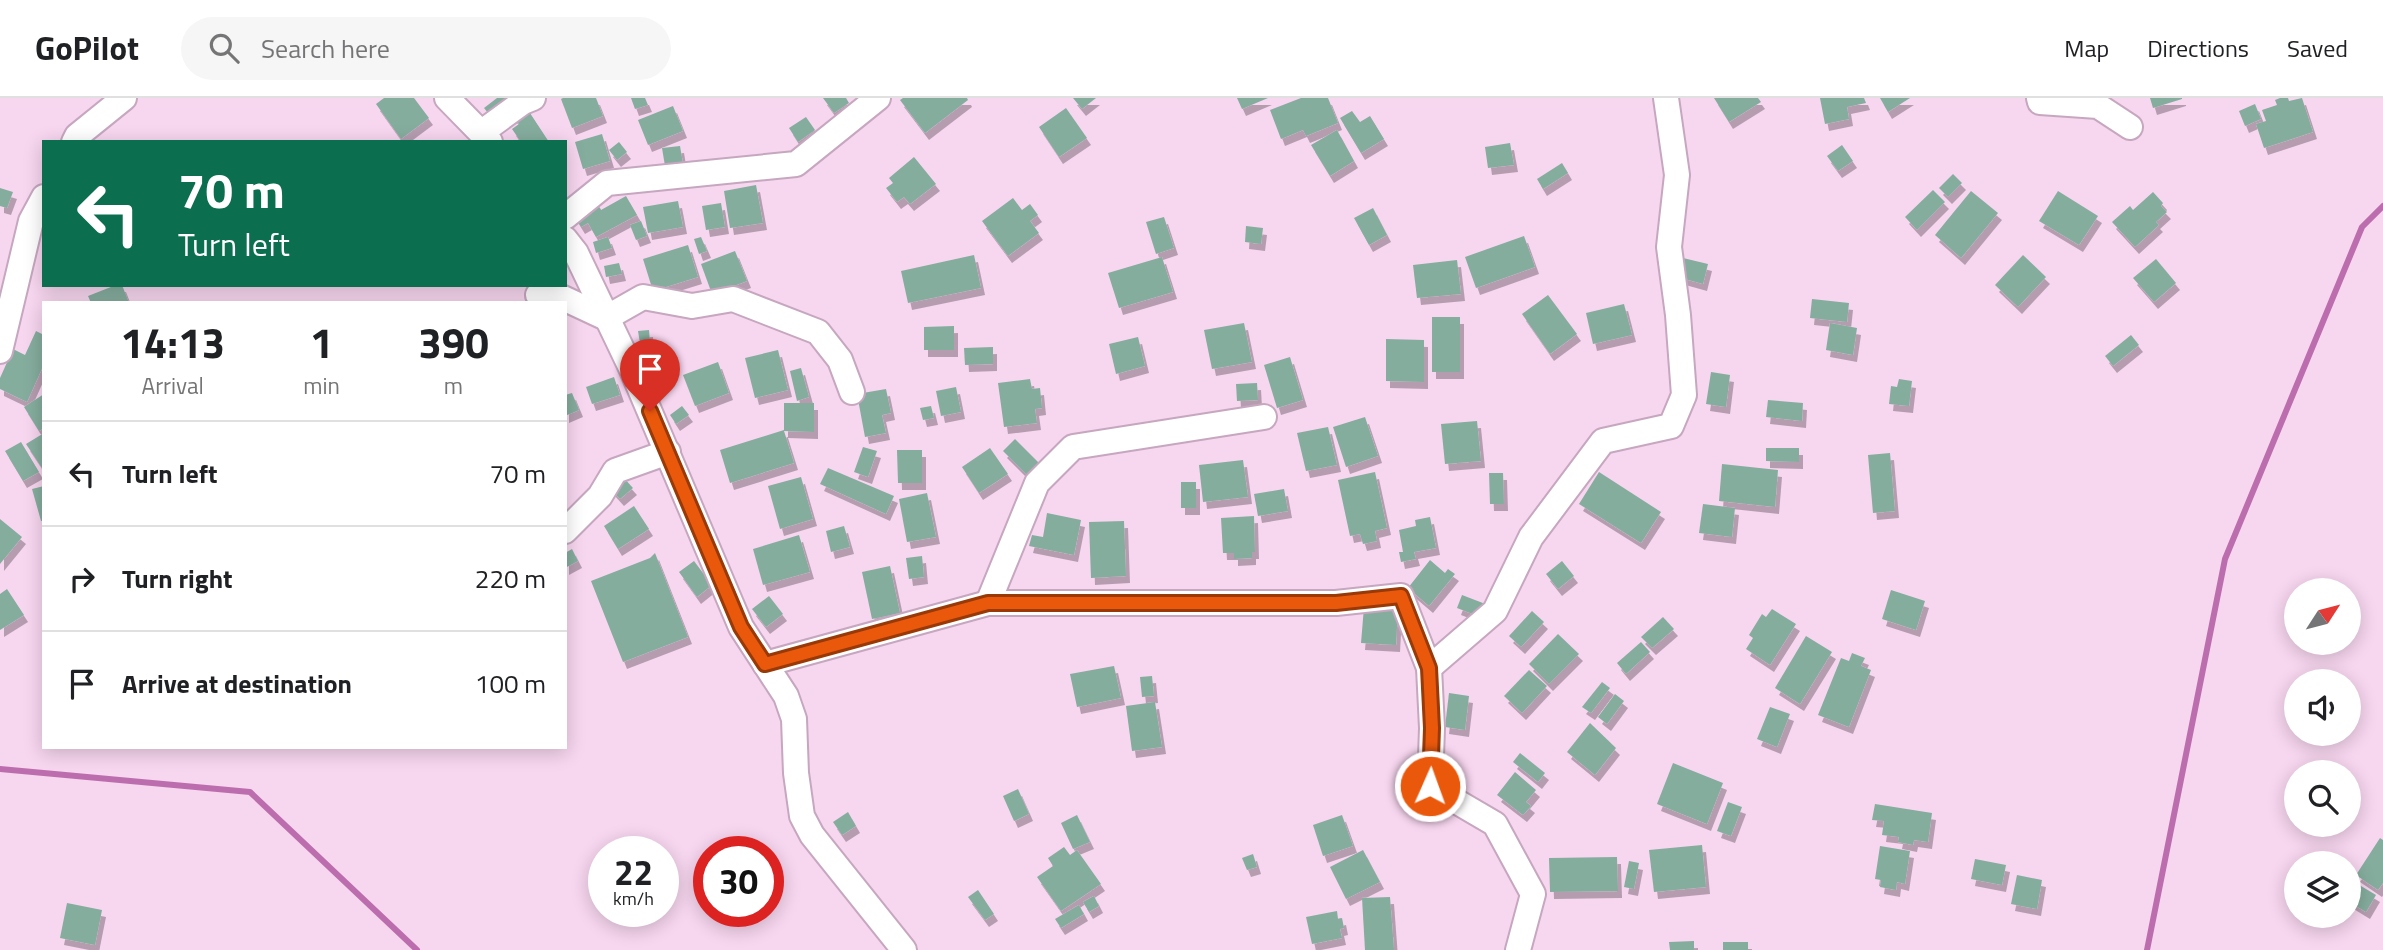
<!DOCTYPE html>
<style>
:root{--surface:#fff;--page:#f6f6f6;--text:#202124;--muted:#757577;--line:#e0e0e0}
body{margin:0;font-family:"Titillium Web",sans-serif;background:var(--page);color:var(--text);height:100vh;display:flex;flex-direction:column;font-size:26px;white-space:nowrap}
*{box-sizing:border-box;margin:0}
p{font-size:23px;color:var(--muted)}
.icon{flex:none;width:38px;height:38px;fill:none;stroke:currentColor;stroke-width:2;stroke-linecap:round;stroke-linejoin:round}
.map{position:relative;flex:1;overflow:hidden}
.panel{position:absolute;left:42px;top:203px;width:525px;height:448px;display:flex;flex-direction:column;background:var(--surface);border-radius:0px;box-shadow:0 4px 18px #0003}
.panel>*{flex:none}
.banner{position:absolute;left:42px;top:42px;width:525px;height:147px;border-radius:0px;box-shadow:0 4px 18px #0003;background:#0b6e4f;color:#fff;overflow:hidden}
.needle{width:46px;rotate:54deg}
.tools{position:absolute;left:2284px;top:480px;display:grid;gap:14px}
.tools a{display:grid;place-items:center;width:77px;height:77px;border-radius:50%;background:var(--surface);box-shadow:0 4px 18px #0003;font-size:35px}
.speed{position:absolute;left:588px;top:738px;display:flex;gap:14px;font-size:35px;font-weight:700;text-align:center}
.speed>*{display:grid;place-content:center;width:91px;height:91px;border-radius:50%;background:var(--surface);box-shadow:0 4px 18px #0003;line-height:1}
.speed small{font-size:18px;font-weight:400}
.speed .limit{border:10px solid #d22;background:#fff;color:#111}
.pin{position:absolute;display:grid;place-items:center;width:60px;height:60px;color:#fff;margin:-72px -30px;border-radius:50% 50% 50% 0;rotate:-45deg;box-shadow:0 0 7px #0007}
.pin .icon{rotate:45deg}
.me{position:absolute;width:77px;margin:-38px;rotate:2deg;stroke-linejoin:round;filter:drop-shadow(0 0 5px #0008)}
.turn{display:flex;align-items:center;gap:24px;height:147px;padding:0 21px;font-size:32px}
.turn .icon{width:91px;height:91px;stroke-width:2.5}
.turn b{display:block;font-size:49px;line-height:60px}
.eta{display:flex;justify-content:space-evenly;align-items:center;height:119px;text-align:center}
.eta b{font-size:42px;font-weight:700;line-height:49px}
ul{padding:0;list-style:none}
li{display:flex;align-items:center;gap:21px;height:105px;padding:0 21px;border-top:2px solid var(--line)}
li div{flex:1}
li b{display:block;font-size:26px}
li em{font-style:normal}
header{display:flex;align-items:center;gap:42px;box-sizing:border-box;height:98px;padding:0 35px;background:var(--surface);border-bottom:2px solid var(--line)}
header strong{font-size:33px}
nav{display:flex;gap:38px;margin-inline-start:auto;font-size:24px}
.search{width:490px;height:63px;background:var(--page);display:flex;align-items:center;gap:18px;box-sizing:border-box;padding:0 24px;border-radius:38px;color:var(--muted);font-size:26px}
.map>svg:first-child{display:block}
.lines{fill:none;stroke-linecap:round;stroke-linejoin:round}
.stream{stroke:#bc6dad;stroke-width:6}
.building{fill:#85ad9e;filter:url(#shadow)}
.minor-casing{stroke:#c6a7bf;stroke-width:28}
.minor{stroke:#fff;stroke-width:24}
.route-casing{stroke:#983908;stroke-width:18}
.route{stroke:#ea580c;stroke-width:12}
</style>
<header>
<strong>GoPilot</strong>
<div class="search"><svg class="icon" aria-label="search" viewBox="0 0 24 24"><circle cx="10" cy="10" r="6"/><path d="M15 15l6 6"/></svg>Search here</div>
<nav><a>Map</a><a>Directions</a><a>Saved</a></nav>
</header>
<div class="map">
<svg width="2383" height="852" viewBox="0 0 2383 852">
<defs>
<filter id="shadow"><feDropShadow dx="4" dy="7" stdDeviation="0" flood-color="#0004"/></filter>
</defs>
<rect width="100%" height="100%" fill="#f7d6ef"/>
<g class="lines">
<g class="stream">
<polyline points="0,671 250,694 417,852"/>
<polyline points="2147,852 2225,461 2362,129 2383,108"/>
</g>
</g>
<g class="building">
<polygon points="384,0 414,0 429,20 401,41 376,6"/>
<polygon points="497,0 509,0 493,21 484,10"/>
<polygon points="563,0 596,0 603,18 572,30 561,1"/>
<polygon points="631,0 645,0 648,7 635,11"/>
<polygon points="823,0 846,0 849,5 834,15"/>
<polygon points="903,0 967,0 968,2 925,35 900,2"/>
<polygon points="1073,0 1096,0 1082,11"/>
<polygon points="1237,0 1268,0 1242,11"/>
<polygon points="1301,0 1328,0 1338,25 1306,38 1303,32 1281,41 1270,12"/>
<polygon points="1714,0 1758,0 1761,4 1729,24"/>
<polygon points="1820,0 1864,0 1866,5 1847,9 1849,21 1825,26"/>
<polygon points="1880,0 1910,0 1888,14"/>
<polygon points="2150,0 2182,0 2182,1 2153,10"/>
<polygon points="2280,0 2288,0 2289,3 2302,0 2313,34 2264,50 2256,26 2266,23 2262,12 2277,7 2275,2"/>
<polygon points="2255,6 2261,21 2245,28 2239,13"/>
<polygon points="673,8 683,33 648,47 638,22"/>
<polygon points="526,9 549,44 531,44 529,42 521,44 512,31 519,26 513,18"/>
<polygon points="1066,10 1087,40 1059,59 1039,29"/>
<polygon points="1352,13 1360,24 1370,18 1384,41 1361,55 1340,20"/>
<polygon points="806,19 815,32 798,44 789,30"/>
<polygon points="1337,32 1354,63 1330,78 1311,47"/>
<polygon points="602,36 610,63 583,71 575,44"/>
<polygon points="619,44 627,54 617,62 609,52"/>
<polygon points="1510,45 1514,67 1488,70 1485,49"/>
<polygon points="1842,47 1853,63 1838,73 1827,58"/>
<polygon points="680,48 684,72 666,74 662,50"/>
<polygon points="914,59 936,86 910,106 904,99 897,104 886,90 893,85 889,80"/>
<polygon points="1562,65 1568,75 1543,91 1537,81"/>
<polygon points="1953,76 1962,85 1948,99 1939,90"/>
<polygon points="756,87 763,125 730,130 724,93"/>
<polygon points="0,90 13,94 7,110 0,108"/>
<polygon points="1933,92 1945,104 1917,132 1905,119"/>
<polygon points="1971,93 1998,115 1961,160 1935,137"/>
<polygon points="2058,93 2098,118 2079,147 2039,123"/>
<polygon points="2153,94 2163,105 2161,108 2167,114 2156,124 2159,127 2135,149 2112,124 2130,108 2133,112"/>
<polygon points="626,98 637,117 596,139 588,125 581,129 573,116 596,103 601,112"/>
<polygon points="1013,100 1022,112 1030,106 1038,117 1030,123 1039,135 1008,158 982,123"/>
<polygon points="678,103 683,129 648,135 643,109"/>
<polygon points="721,105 725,129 706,132 702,108"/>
<polygon points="1373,110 1387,137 1369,147 1354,120"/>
<polygon points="1164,119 1174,150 1156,156 1146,124"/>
<polygon points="641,123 647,138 636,142 630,127"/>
<polygon points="1246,128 1263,130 1261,146 1245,144"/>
<polygon points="1524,138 1535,169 1476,190 1465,159"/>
<polygon points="608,139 612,150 596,155 593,144"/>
<polygon points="701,139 707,153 699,156 694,141"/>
<polygon points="688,147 698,179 653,193 643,161"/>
<polygon points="735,153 747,183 712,196 701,166"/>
<polygon points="974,157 981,190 908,205 901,173"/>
<polygon points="2023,157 2046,179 2018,209 1995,187"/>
<polygon points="1162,159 1173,194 1119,210 1108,175"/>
<polygon points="1683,160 1708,166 1703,186 1678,179"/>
<polygon points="2156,161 2176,185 2154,204 2133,180"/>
<polygon points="1457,162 1461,196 1417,200 1413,167"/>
<polygon points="619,165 622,176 606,179 604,168"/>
<polygon points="116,187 122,187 129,205 91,205 88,198"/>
<polygon points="1548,197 1577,236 1550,256 1522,216"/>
<polygon points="1812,201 1849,205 1847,224 1810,220"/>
<polygon points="1624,206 1632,237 1593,246 1586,215"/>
<rect x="1432" y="219" width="28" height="55"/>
<polygon points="1244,225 1252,264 1212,271 1204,232"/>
<polygon points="1830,225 1857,230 1853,257 1826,252"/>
<polygon points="954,228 954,252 924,252 924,229"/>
<polygon points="649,232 650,244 640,245 638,233"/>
<polygon points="36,233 44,237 44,266 27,304 0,291 0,280 13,251 25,257"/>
<polygon points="2131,237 2139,247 2113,268 2105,258"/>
<polygon points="1138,239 1145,268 1116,276 1109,246"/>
<polygon points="1386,241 1424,242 1424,284 1386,283"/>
<polygon points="663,249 669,263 653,271 646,257"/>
<polygon points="993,249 993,266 965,267 964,250"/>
<polygon points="778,252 788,292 755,300 745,260"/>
<polygon points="1290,259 1303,302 1277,310 1264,267"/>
<polygon points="718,264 729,295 695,308 683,277"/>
<polygon points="801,270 809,299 797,303 790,273"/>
<polygon points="1711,274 1730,277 1726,309 1706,306"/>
<polygon points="614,279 620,297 592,306 586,289"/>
<polygon points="1030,281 1032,291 1040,290 1042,310 1035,311 1037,325 1004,329 998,285"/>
<polygon points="1899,281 1912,283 1909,308 1889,306 1891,288 1897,289"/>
<polygon points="1257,285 1258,302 1237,303 1236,286"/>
<polygon points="956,289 961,314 941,318 936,293"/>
<polygon points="886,291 891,315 882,317 886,335 865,339 857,296"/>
<polygon points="572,295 579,312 565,318 565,297"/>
<polygon points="44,296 44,330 39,333 24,309"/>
<polygon points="1768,302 1803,305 1802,323 1766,319"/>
<polygon points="784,305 814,305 814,334 784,333 794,365 730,385 720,352 784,332"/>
<polygon points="682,308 689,317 676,326 670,317"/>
<polygon points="931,308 934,320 923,322 920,310"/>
<polygon points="1365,319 1378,358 1346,369 1333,329"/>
<polygon points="1477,323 1481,363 1445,366 1441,326"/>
<polygon points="1328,329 1337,367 1306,373 1297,335"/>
<polygon points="44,335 44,373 26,346"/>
<polygon points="1015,341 1040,366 1028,378 1003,353"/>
<polygon points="21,344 39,374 23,383 5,353"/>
<polygon points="863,349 877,353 868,379 854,374"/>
<polygon points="990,350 1008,376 979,395 962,369"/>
<polygon points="1766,350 1799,350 1799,364 1766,363"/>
<polygon points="897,352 922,352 922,385 898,385"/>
<polygon points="1890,355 1895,413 1873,415 1868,357"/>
<polygon points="1243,362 1248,399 1203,404 1199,367"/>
<polygon points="1722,366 1778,372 1775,409 1719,403"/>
<polygon points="828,370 894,398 886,416 820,386"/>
<polygon points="1375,374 1387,430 1375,433 1377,443 1363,446 1360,436 1350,438 1338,382"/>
<polygon points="1599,374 1661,414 1641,445 1579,406"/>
<polygon points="1489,375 1503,375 1504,406 1490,406"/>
<polygon points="623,379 633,390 620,401 610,390"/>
<polygon points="801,379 813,421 780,431 768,388"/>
<rect x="1181" y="384" width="15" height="26"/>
<polygon points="44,388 44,423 41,423 32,391"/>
<polygon points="1284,391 1288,413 1258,418 1254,396"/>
<polygon points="927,395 936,439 907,444 899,401"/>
<polygon points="1703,406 1735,410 1732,439 1699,435"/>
<polygon points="634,408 649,431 618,451 604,428"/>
<polygon points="1047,415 1081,422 1074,457 1029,448 1032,437 1043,439"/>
<polygon points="1254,418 1255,454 1252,454 1252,460 1234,461 1234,455 1223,455 1221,420"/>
<polygon points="1430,419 1436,450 1414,454 1416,461 1401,464 1399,454 1403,454 1399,432 1416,428 1415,422"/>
<polygon points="0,421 22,439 0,466"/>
<polygon points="1124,423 1126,478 1091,480 1089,424"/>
<polygon points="844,428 850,449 831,454 826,433"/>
<polygon points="799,437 810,474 763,487 753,451"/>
<polygon points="572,451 578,463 565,470 565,455"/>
<polygon points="655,455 688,539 623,564 591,483 650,460"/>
<polygon points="922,458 924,479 909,481 906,460"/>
<polygon points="1430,462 1445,475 1448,471 1455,476 1429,508 1408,490"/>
<polygon points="694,463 712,487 697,499 679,474"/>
<polygon points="1562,463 1574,478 1558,491 1546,476"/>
<polygon points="890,468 900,515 872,521 862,474"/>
<polygon points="7,491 24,517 0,532 0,496"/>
<polygon points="1891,492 1925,503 1916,532 1882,521"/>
<polygon points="1462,497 1488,507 1483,520 1457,510"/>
<polygon points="769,498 783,516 766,529 752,511"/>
<polygon points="1364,509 1398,511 1396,547 1361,545"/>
<polygon points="1772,511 1796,526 1770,567 1746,551 1753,540 1749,537 1762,516 1766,519"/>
<polygon points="1532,513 1544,524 1521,549 1509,538"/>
<polygon points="1663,519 1674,531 1652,550 1641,539"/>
<polygon points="1558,536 1579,556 1549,586 1529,566"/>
<polygon points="1806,538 1832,554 1800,606 1775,590"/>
<polygon points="1641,544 1650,554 1626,576 1617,565"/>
<polygon points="1852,555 1865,560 1861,568 1871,572 1849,629 1818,617 1841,560 1849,563"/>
<polygon points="1114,568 1121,600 1077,609 1070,576"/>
<polygon points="1529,572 1547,588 1522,615 1504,598"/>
<polygon points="1152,578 1154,598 1142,599 1140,579"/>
<polygon points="1602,584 1610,590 1591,615 1582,609"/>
<polygon points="1449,595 1469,598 1465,632 1445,629"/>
<polygon points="1615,596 1624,603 1607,626 1598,619"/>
<polygon points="1155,604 1162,649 1132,653 1126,608"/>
<polygon points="1770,609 1790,616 1777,649 1757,641"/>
<polygon points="1590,625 1616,650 1595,677 1567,654"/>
<polygon points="1520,655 1545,675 1538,684 1513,664"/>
<polygon points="1673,665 1723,685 1707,726 1657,706"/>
<polygon points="1515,674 1536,692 1526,704 1531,708 1523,717 1497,697"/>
<polygon points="1018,691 1029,716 1014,723 1003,698"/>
<polygon points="1728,704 1742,709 1731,738 1717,733"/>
<polygon points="1875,706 1932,715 1928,744 1914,742 1913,747 1898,744 1899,739 1882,737 1884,723 1872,722"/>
<polygon points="848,714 856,728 842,737 833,724"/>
<polygon points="1077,717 1090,744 1073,751 1061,725"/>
<polygon points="1342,717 1353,748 1323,758 1313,727"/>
<polygon points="2380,740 2383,742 2383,785 2378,792 2356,777"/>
<polygon points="1702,747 1706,789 1654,794 1649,752"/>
<polygon points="1880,748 1910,753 1905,786 1897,784 1896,792 1880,789 1881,782 1875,781"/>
<polygon points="1064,749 1070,757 1077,752 1101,786 1061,813 1037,779 1053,768 1048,760"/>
<polygon points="1363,752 1380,784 1346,801 1330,769"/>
<polygon points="1253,756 1257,769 1247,772 1242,760"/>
<polygon points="1617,759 1618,793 1550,794 1549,760"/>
<polygon points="1975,761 2006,767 2002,787 1971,781"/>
<polygon points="1629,763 1639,765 1634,791 1624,789"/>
<polygon points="2017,777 2042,782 2037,811 2011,806"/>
<polygon points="2351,782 2376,797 2366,814 2348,803 2348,787"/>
<polygon points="978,792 994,816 985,822 968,799"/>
<polygon points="1094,798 1099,808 1089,814 1083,804"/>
<polygon points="1390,799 1394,852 1365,852 1362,800"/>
<polygon points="67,805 102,812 95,847 60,840"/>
<polygon points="1079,807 1084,816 1061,830 1055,821"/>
<polygon points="1337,813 1338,821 1342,820 1344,830 1340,831 1342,840 1312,846 1306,819"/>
<polygon points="1694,843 1694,852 1670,852 1669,844"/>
<rect x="1723" y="844" width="25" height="8"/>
</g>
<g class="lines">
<g class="minor-casing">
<g id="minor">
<polyline points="447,0 490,44"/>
<polyline points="2039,0 2040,4 2098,8 2130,29"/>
<polyline points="482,34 523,4 533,0"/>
<polyline points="74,44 77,38 124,0"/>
<polyline points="565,119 607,85 796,66 878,0"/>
<polyline points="565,141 576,155 632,272 741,529 786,598 794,621 796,675 802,718 812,737 904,852"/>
<polyline points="538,197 561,199 606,220 643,199 692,208 733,201 818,234 840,262 852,294"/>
<polyline points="0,253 31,123 44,99"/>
<polyline points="565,433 600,398 615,373 668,354"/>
<polyline points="988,505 1037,385 1073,349 1264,319"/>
<polyline points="765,566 988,505 1336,505 1401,498 1429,570 1432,630 1430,688 1495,726 1533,796 1518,852"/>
<polyline points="1429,570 1495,513 1531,439 1603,343 1671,328 1684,297 1678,217 1669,149 1677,77 1666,0"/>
</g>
</g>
<use href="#minor" class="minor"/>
</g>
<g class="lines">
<g class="route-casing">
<polyline id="route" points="650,313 741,529 765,566 988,505 1336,505 1401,498 1429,570 1432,630 1430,688"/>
</g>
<use href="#route" class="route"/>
</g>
</svg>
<div class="tools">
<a><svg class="needle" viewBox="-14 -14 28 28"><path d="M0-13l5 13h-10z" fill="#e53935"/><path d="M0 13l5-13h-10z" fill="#757577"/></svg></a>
<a><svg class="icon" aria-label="sound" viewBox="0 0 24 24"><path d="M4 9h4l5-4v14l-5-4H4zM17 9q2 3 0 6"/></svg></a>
<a><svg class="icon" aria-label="search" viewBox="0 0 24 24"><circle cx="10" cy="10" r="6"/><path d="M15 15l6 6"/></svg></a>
<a><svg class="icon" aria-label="layers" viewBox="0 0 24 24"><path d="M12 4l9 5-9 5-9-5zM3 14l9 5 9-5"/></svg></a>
</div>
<div class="speed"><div>22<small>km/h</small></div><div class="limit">30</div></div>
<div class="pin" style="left:650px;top:313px;background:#d93025"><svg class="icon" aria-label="arrive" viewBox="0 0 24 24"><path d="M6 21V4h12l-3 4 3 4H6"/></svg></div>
<svg class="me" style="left:1430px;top:688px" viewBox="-20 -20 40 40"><circle r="17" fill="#ea580c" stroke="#fff" stroke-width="3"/><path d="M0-11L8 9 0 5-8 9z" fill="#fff"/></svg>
<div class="banner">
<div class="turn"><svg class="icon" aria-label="left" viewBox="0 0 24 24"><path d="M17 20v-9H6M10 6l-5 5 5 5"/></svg><div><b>70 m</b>Turn left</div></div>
</div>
<section class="panel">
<div class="eta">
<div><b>14:13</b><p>Arrival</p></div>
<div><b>1</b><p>min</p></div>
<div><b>390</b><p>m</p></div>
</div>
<ul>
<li><svg class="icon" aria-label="left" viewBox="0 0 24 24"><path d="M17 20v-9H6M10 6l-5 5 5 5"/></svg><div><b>Turn left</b></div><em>70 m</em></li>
<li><svg class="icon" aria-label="right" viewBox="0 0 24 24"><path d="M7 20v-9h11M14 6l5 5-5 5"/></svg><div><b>Turn right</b></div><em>220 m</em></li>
<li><svg class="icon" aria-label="arrive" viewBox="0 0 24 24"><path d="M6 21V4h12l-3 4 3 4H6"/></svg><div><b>Arrive at destination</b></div><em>100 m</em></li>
</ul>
</section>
</div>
